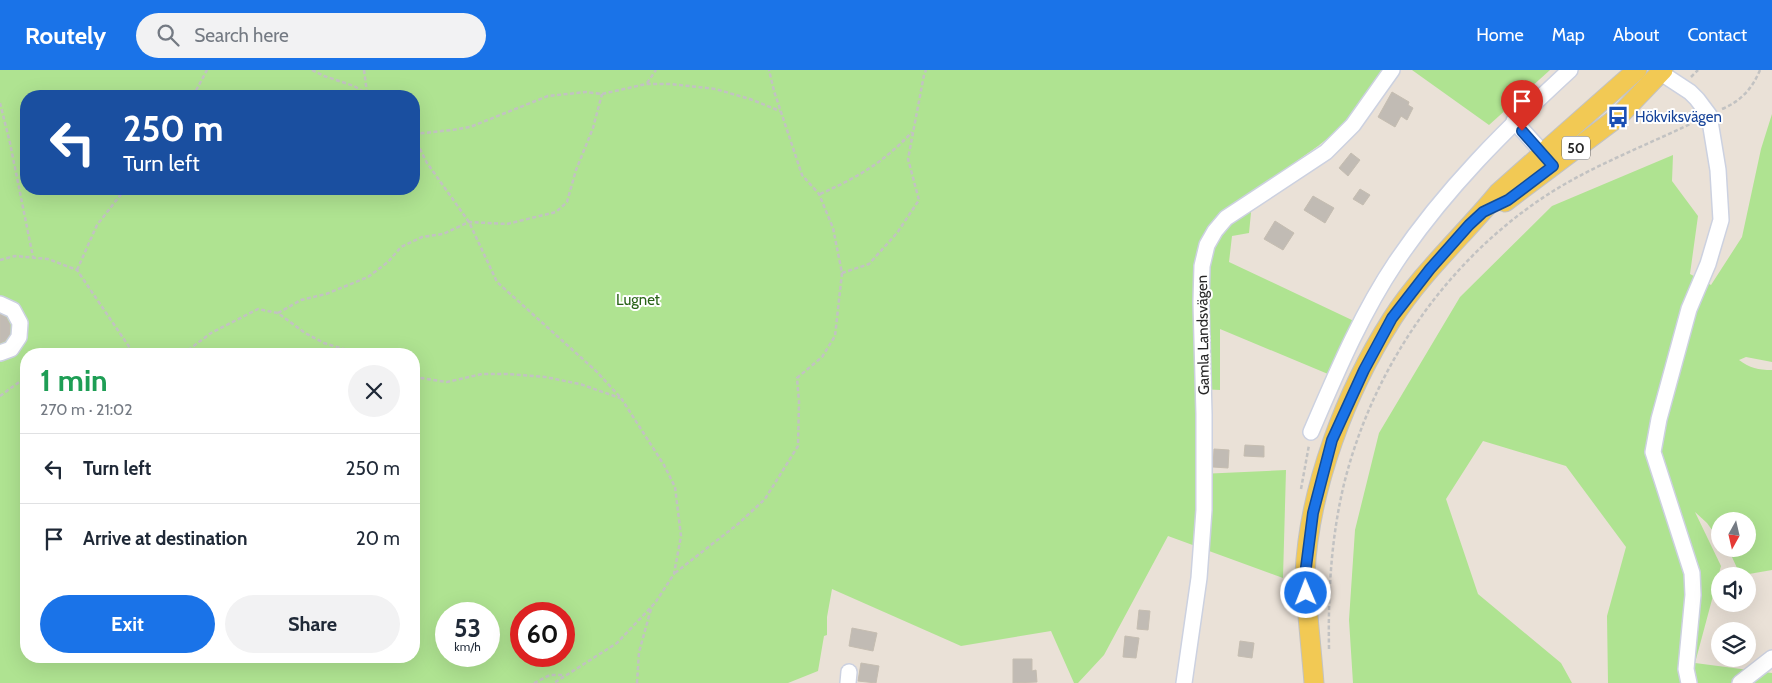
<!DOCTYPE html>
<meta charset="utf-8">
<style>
:root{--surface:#fff;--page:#f2f2f3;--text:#1f2937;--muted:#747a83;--line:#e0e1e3;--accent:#1a73e8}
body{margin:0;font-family:Cabin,sans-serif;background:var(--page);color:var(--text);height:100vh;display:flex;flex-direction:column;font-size:19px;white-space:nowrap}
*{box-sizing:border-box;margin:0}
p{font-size:16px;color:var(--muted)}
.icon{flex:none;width:28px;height:28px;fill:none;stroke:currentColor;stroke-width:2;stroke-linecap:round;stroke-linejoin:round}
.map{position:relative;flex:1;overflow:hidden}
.drawer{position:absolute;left:20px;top:278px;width:400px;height:315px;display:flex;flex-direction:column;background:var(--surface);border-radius:20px;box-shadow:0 5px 20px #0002}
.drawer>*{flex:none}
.guide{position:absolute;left:20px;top:20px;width:400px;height:105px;border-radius:20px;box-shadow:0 5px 20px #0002;background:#1a4fa0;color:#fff;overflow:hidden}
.needle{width:32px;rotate:188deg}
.buttons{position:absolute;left:1711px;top:442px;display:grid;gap:10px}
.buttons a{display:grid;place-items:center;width:45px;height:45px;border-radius:50%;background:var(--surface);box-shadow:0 5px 20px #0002;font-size:25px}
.speed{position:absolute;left:435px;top:532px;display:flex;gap:10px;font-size:25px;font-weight:700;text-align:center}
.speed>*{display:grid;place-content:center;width:65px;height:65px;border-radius:50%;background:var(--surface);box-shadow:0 5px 20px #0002;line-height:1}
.speed small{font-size:12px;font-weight:400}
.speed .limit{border:8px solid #d22;background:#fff;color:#111}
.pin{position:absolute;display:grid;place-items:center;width:42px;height:42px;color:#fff;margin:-51px -21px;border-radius:50% 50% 50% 0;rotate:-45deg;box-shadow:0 0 5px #0007}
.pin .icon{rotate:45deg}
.me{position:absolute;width:55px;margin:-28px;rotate:359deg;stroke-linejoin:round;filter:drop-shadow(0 0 4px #0008)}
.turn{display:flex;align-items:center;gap:18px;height:105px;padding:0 20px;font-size:22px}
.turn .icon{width:65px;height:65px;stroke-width:2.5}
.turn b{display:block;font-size:35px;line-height:42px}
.round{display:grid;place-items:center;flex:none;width:52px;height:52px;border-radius:26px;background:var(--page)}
.headline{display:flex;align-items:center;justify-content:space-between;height:85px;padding:0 20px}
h1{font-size:30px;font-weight:700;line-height:38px;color:#1e9e55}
.primary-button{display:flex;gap:10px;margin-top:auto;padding:10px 20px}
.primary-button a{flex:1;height:58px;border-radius:30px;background:var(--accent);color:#fff;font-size:20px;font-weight:700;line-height:58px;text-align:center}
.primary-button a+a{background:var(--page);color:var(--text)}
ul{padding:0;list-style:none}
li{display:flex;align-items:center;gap:15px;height:70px;padding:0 20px;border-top:1px solid var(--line)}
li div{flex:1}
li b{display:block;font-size:19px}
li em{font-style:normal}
header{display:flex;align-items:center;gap:30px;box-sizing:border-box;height:70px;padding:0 25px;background:var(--accent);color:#fff}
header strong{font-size:24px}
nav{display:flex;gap:28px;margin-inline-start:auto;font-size:18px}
.search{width:350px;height:45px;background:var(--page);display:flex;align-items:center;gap:12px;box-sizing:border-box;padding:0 18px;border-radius:28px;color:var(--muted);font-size:19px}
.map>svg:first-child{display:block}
.green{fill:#afe391;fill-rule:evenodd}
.building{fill:#c1bbb4;stroke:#c5bdb1}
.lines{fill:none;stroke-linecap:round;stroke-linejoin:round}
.minor-casing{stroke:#ccd1e0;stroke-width:18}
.major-casing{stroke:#c2c2c2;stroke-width:21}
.path{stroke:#c2c2c2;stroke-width:2.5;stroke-dasharray:4 2.5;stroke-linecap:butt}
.minor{stroke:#fff;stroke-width:15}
.major{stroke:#f2c954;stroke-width:19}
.route-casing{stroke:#114b97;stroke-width:12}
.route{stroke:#1a73e8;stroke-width:9}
.labels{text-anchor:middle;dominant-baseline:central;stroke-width:4;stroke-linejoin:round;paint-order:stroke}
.shield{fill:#fff;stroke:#676767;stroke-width:1}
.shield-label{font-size:14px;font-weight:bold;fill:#262626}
.transit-label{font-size:15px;fill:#164399;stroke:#fff;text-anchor:start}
.park-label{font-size:15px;fill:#296317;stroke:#fff}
.street-label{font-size:15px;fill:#262626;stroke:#fff}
</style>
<header>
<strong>Routely</strong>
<div class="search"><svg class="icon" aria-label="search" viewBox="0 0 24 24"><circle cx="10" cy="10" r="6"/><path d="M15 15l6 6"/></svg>Search here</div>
<nav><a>Home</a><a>Map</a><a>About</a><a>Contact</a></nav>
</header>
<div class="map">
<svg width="1772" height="613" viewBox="0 0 1772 613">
<rect width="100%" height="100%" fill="#eae1d7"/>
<g class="green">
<path d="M0,0H1382L1342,57L1318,76L1253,122L1249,163L1232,166L1229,192L1354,251L1328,304L1220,259V320L1201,319L1200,404L1286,400L1283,508L1168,466L1104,585L1078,613H1074L1051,561L961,576L832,519L827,547V565L824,566L818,601L788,613H0ZM26,26H414V119H26ZM26,284H414V586H26ZM446,544H489V586H446ZM521,544H564V586H521Z"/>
<polygon points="1412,0 1550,0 1489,55"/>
<path d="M1772,44V292L1746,287L1739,290C1750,298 1758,300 1772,300V500L1749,504L1737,498L1732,487L1726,479H1748V451H1720V471L1707,453L1695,442L1721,496L1695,593L1772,603V613H1608L1607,546L1626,477L1566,396L1483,371L1446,429L1478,524L1561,593L1572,613H1353L1349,550L1355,460L1379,363L1460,227L1552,136L1673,85L1672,111L1698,146L1690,204L1711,215L1742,167L1761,79Z"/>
</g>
<g class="building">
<polygon points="1392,22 1409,32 1408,35 1413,38 1407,50 1401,46 1395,57 1378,47"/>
<polygon points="1351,83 1360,90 1348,106 1339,98"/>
<polygon points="1360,119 1370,125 1363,135 1353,129"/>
<polygon points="1313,126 1334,138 1325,153 1304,140"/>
<polygon points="1275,151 1294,163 1283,180 1264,169"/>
<polygon points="0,244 6,247 10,255 10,264 5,271 0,273"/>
<polygon points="1245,375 1264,376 1264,387 1244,386"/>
<polygon points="1214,379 1229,380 1228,398 1213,397"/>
<polygon points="1139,540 1150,541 1148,560 1137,559"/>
<polygon points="852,558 877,563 873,581 849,576"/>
<polygon points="1125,566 1139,568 1136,588 1123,587"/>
<polygon points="1240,571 1254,573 1252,588 1238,586"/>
<polygon points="1013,589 1032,589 1032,601 1036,600 1037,612 1013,613"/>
<polygon points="861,593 879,596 876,613 858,611"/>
</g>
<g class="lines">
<g class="minor-casing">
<g id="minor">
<polyline points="1661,3 1690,22 1697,29 1709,45 1718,100 1721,150 1708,194 1689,239 1659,349 1653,382 1692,503 1693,525 1686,599 1689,613"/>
<polyline points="1514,51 1544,84"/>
<polyline points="0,234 13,240 20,253 19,267 11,279 0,283"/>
<path d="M1311,362C1336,304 1361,244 1396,192C1445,119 1506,59 1570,0"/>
<polyline points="848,613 849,602"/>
<polyline points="1184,613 1199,508 1204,440 1204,344 1201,232 1202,196 1207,175 1215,161 1226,148 1326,82 1353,55 1392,0"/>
<polyline points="1740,613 1772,588"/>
</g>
</g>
<g class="major-casing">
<g id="major">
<polyline points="1505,132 1618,47 1663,0"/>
<path d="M1314,613C1312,587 1309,560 1307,534C1306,524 1304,514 1305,504C1309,418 1346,321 1392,249C1422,202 1464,165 1499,122L1637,0"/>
</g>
</g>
<g class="path">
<polyline points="312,0 324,6 354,16 371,26"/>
<polyline points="364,0 367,23"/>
<polyline points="1691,7 1698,0"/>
<polyline points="647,13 656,0"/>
<polyline points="193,26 207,0"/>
<polyline points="0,33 10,73 33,187"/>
<path d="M1722,39C1741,31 1752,19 1760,0"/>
<polyline points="414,64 452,60 470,57 548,26 586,22 602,24 646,14 671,14 715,19 750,29 780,41"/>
<polyline points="414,67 427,93 469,152 497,212 596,301 621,328 664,395 675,417 681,466 674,504 655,533 617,573 554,613"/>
<path d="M820,124C858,107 883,93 912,62"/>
<polyline points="0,190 15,186 48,189 77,200 134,284"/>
<polyline points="77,200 97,155 125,119"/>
<polyline points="842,203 869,194 897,163 919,130 908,89 924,5 926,0"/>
<polyline points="278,243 301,230 326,224 368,207 388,192 401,177 422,167 443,164 469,152 507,154 556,142 567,132 576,100 593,58 602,24"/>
<polyline points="183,284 211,263 258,239 278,243 305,263 324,273 360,284"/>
<polyline points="414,307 447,312 482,304 507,304 545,307 580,314 620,328"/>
<polyline points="0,326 26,307"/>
<polyline points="1301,419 1309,375"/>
<polyline points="675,503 738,454 765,429 798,376 799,332 797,308 822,287 835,266 842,203 833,158 819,124 802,105 774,21 769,0"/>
<path d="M1329,579C1328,524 1331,468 1344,414C1372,301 1442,197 1538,131C1587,97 1644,77 1696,51"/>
<polyline points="534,613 550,605 563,605"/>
<polyline points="637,613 639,582 651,539"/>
</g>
<use href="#minor" class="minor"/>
<use href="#major" class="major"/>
</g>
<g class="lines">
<g class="route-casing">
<polyline id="route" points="1306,523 1305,505 1313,443 1332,370 1364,300 1392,248 1430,199 1469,155 1483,142 1508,130 1553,96 1522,61"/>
</g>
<use href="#route" class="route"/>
</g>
<defs>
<g id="bus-bare" transform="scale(1.725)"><path d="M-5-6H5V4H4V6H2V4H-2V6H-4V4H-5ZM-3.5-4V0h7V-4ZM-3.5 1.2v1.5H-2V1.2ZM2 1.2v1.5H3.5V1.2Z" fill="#1a4fb4" stroke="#fff" stroke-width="2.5" paint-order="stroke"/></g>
</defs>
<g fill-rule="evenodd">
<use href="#bus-bare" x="1618" y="47"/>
</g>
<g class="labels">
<rect class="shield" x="1562" y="66.5" width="28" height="23" rx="4"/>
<g class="shield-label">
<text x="1576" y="78">50</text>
</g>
<g class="transit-label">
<text x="1635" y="47">Hökviksvägen</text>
</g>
<g class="park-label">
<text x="638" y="230">Lugnet</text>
</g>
<g class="street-label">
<text transform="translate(1203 265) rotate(-91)">Gamla Landsvägen</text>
</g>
</g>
</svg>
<div class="buttons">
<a><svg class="needle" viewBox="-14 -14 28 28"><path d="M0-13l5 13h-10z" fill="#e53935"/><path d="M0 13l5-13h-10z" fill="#747a83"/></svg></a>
<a><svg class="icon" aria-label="sound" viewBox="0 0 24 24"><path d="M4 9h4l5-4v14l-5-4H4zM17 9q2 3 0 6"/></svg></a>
<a><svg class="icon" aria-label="layers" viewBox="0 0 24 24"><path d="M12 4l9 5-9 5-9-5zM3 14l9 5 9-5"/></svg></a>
</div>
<div class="speed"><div>53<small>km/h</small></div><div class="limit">60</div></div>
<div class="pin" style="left:1522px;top:61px;background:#d93025"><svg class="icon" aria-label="arrive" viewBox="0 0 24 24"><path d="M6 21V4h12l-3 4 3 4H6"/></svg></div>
<svg class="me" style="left:1306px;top:523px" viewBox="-20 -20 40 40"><circle r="17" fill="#1a73e8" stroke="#fff" stroke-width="3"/><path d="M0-11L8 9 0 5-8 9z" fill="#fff"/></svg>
<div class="guide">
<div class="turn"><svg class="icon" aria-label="left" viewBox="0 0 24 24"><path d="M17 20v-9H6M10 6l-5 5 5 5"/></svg><div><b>250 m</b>Turn left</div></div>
</div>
<section class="drawer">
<div class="headline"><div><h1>1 min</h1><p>270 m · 21:02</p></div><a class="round"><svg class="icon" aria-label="close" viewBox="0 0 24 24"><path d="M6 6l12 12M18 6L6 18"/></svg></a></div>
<ul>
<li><svg class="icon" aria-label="left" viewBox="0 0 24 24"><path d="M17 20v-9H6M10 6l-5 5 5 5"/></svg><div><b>Turn left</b></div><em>250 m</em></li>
<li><svg class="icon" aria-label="arrive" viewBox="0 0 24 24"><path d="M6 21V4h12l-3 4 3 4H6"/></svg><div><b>Arrive at destination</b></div><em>20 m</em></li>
</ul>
<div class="primary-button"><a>Exit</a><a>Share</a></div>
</section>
</div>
